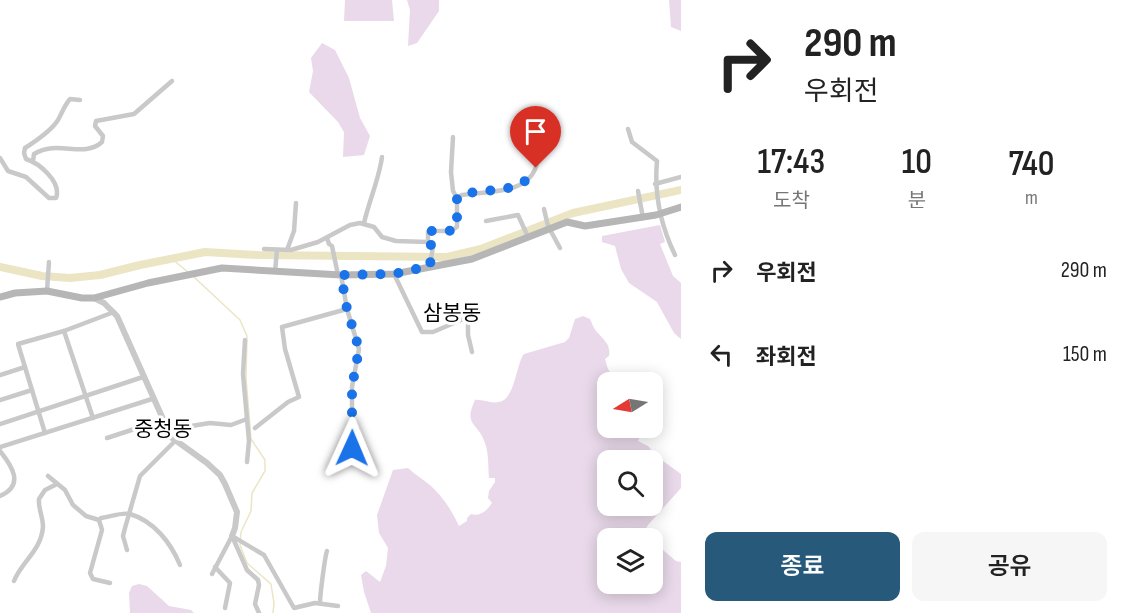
<!DOCTYPE html>
<html lang="ko">
<meta charset="utf-8">
<style>
:root{--surface:#fff;--page:#f6f6f6;--text:#222;--muted:#767676;--accent:#26597a}
body{margin:0;font-family:"Sofia Sans Condensed","Noto Sans KR",sans-serif;background:var(--page);color:var(--text);height:100vh;display:flex;flex-direction:column;font-size:22px;white-space:nowrap}
*{box-sizing:border-box;margin:0}
p{font-size:20px;color:var(--muted)}
.icon{flex:none;width:33px;height:33px;fill:none;stroke:currentColor;stroke-width:2;stroke-linecap:round;stroke-linejoin:round}
.map{position:relative;flex:1;overflow:hidden}
.drawer{display:flex;flex-direction:column;background:var(--surface);width:450px}
.drawer>*{flex:none}
.top-card{background:#fff;color:var(--text);overflow:hidden}
.needle{width:39px;rotate:259deg}
.tools{position:absolute;left:597px;top:372px;display:grid;gap:12px}
.tools a{display:grid;place-items:center;width:66px;height:66px;border-radius:12px;background:var(--surface);box-shadow:0 3px 15px #0003;font-size:30px}
.pin{position:absolute;display:grid;place-items:center;width:51px;height:51px;color:#fff;margin:-62px -26px;border-radius:50% 50% 50% 0;rotate:-45deg;box-shadow:0 0 6px #0007}
.pin .icon{rotate:45deg}
.me{position:absolute;width:66px;margin:-33px;rotate:1deg;stroke-linejoin:round;filter:drop-shadow(0 0 4px #0008)}
.turn{display:flex;align-items:center;gap:21px;height:126px;padding:0 24px;font-size:27px}
.turn .icon{width:78px;height:78px;stroke-width:2.5}
.turn b{display:block;font-size:42px;line-height:51px}
.eta{display:flex;justify-content:space-evenly;align-items:center;height:102px;text-align:center}
.eta b{font-size:36px;font-weight:600;line-height:42px}
.button{display:flex;gap:12px;margin-top:auto;padding:12px 24px}
.button a{flex:1;height:69px;border-radius:12px;background:var(--accent);color:#fff;font-size:24px;font-weight:600;line-height:69px;text-align:center}
.button a+a{background:var(--page);color:var(--text)}
ul{padding:0;list-style:none}
li{display:flex;align-items:center;gap:18px;height:84px;padding:0 24px}
li div{flex:1}
li b{display:block;font-size:22px}
li em{font-style:normal}
main{display:flex;flex:1;min-height:0}
.map>svg:first-child{display:block}
.green{fill:#e9d9ea;fill-rule:evenodd}
.lines{fill:none;stroke-linecap:round;stroke-linejoin:round}
.stream{stroke:#ebe5c4;stroke-width:1.5}
.river{stroke:#ebe5c4;stroke-width:8}
.minor{stroke:#c9c9c9;stroke-width:4.5}
.tertiary{stroke:#c9c9c9;stroke-width:6}
.secondary{stroke:#b6b6b6;stroke-width:7}
.route{stroke:#1a73e8;stroke-width:10;stroke-dasharray:0 18}
.labels{text-anchor:middle;dominant-baseline:central;stroke-width:6;stroke-linejoin:round;paint-order:stroke}
.quarter-label{font-size:21px;fill:#000;stroke:#fff}
</style>
<main>
<div class="map">
<svg width="681" height="613" viewBox="0 0 681 613">
<rect width="100%" height="100%" fill="#fff"/>
<g class="green">
<polygon points="345,0 392,0 394,21 344,21"/>
<polygon points="407,0 439,0 439,11 417,43 408,46 410,10"/>
<polygon points="669,0 681,0 681,31 671,27"/>
<polygon points="322,43 335,50 349,78 360,118 370,136 364,155 343,157 344,132 338,122 309,92 313,71 311,58"/>
<polygon points="660,225 665,242 660,244 673,276 681,283 681,339 674,333 657,302 629,283 621,269 615,246 602,242 602,236"/>
<path d="M583,316L590,319C592,323 594,330 598,333C604,340 611,345 609,356L605,359L608,369L616,382H608V428H644L638,441L648,446L659,458L681,474V488L648,525L645,530V538H608V584H652L653,551L663,550L676,561L681,562V613H371L364,592L361,575L366,571L380,582L386,566L388,548L379,533L377,515L393,470L408,468C416,476 427,481 435,490C445,500 453,513 459,526L467,521V518L471,514C481,517 487,510 492,503L488,498L489,491L495,482V478H489C488,467 489,454 485,443C478,422 463,426 475,400C483,399 490,404 499,402C515,400 516,364 524,354L565,342L569,338L575,319ZM608,460H652V506H608Z"/>
<polygon points="139,584 147,586 169,606 191,610 194,613 130,613 129,593 132,586"/>
</g>
<g class="lines">
<g class="stream">
<polyline points="172,259 188,272"/>
<polyline points="194,277 240,320 247,336 246,378 251,439 265,460 265,471 252,493 251,511 241,532 240,545 247,563 271,584 274,603 273,613"/>
</g>
<polyline class="river" points="0,267 42,276 70,278 100,275 140,265 205,252 258,255 447,257 481,249 573,213 681,190"/>
<g class="minor">
<path d="M628,129L632,142L657,161C654,194 661,226 675,255"/>
<path d="M0,158L8,171L26,177L49,198H56C62,182 39,163 26,159L24,153L25,148C36,141 51,131 58,120C62,113 64,106 70,99L80,100"/>
<path d="M33,161L34,154C58,139 83,159 102,142L103,136L95,126L96,121L134,114L172,81"/>
<polyline points="655,184 681,177"/>
<polyline points="638,191 643,218"/>
<path d="M457,198L462,195C486,191 532,195 537,162"/>
<polyline points="544,209 548,226 560,248"/>
<polyline points="486,221 518,215 528,237"/>
<path d="M364,223C369,201 379,179 382,157"/>
<polyline points="327,238 329,244 332,246 338,275"/>
<polyline points="428,242 428,232 430,231 451,231 457,227 457,198 453,191 451,172 453,137"/>
<polyline points="264,249 291,250 318,242 350,225 360,223 374,227 382,237 396,241 428,242 433,246 430,266"/>
<polyline points="287,250 294,231 296,203"/>
<polyline points="275,272 277,250"/>
<polyline points="394,274 422,332 433,332 468,317 468,335 472,352"/>
<polyline points="341,275 347,309 359,349 352,387 352,414 355,433 347,460"/>
<polyline points="47,291 49,262"/>
<polyline points="64,331 93,418"/>
<polyline points="245,340 243,374 249,441 247,462"/>
<polyline points="0,375 25,367"/>
<polyline points="0,400 32,390"/>
<polyline points="0,424 143,377"/>
<polyline points="255,428 288,402 299,397 285,349 282,327 347,309"/>
<polyline points="166,430 210,423 231,425 247,419"/>
<polyline points="45,433 18,344 64,331 114,312"/>
<polyline points="107,438 162,420"/>
<polyline points="0,447 152,399"/>
<path d="M0,451C12,466 25,485 0,496"/>
<polyline points="48,476 65,490 73,505 86,516 99,520"/>
<polyline points="232,536 264,555 294,608 315,603 338,606"/>
<polyline points="232,536 247,570 258,580 259,585 255,604 259,613"/>
<polyline points="127,550 123,536 125,528 140,476 175,441"/>
<polyline points="215,567 230,583 225,608"/>
<polyline points="212,574 232,536"/>
<path d="M14,581C22,561 41,551 43,527C43,517 38,508 39,499L45,490L57,484"/>
<path d="M110,583L93,579L90,573L102,530L99,520L101,518C109,517 122,512 130,514C154,521 171,543 180,565"/>
<path d="M320,603C320,595 325,556 327,551"/>
</g>
<polyline class="tertiary" points="94,298 104,303 117,316 171,437 207,463 220,475 225,484 237,512 235,528 232,536"/>
<polyline class="secondary" points="0,297 15,293 47,291 82,298 94,298 148,283 222,268 341,275 394,274 472,259 567,222 585,226 656,215 681,207"/>
</g>
<g class="lines">
<path class="route" d="M352,448L355,433L352,414V387L359,349L347,309L341,275L394,274L430,266L432,246L428,242V232C437,228 449,235 457,227V198L459,196C485,186 521,197 536,168"/>
</g>
<g class="labels">
<g class="quarter-label">
<text x="452" y="313">삼봉동</text>
<text x="163" y="429">중청동</text>
</g>
</g>
</svg>
<div class="tools">
<a><svg class="needle" viewBox="-14 -14 28 28"><path d="M0-13l5 13h-10z" fill="#e53935"/><path d="M0 13l5-13h-10z" fill="#767676"/></svg></a>
<a><svg class="icon" aria-label="search" viewBox="0 0 24 24"><circle cx="10" cy="10" r="6"/><path d="M15 15l6 6"/></svg></a>
<a><svg class="icon" aria-label="layers" viewBox="0 0 24 24"><path d="M12 4l9 5-9 5-9-5zM3 14l9 5 9-5"/></svg></a>
</div>
<div class="pin" style="left:536px;top:168px;background:#d93025"><svg class="icon" aria-label="arrive" viewBox="0 0 24 24"><path d="M6 21V4h12l-3 4 3 4H6"/></svg></div>
<svg class="me" style="left:352px;top:448px" viewBox="-20 -20 40 40"><path d="M0-17L14 15 0 8-14 15z" fill="#1a73e8" stroke="#fff" stroke-width="4"/></svg>
</div>
<section class="drawer">
<div class="top-card">
<div class="turn"><svg class="icon" aria-label="right" viewBox="0 0 24 24"><path d="M7 20v-9h11M14 6l5 5-5 5"/></svg><div><b>290 m</b>우회전</div></div>
</div>
<div class="eta">
<div><b>17:43</b><p>도착</p></div>
<div><b>10</b><p>분</p></div>
<div><b>740</b><p>m</p></div>
</div>
<ul>
<li><svg class="icon" aria-label="right" viewBox="0 0 24 24"><path d="M7 20v-9h11M14 6l5 5-5 5"/></svg><div><b>우회전</b></div><em>290 m</em></li>
<li><svg class="icon" aria-label="left" viewBox="0 0 24 24"><path d="M17 20v-9H6M10 6l-5 5 5 5"/></svg><div><b>좌회전</b></div><em>150 m</em></li>
</ul>
<div class="button"><a>종료</a><a>공유</a></div>
</section>
</main>
